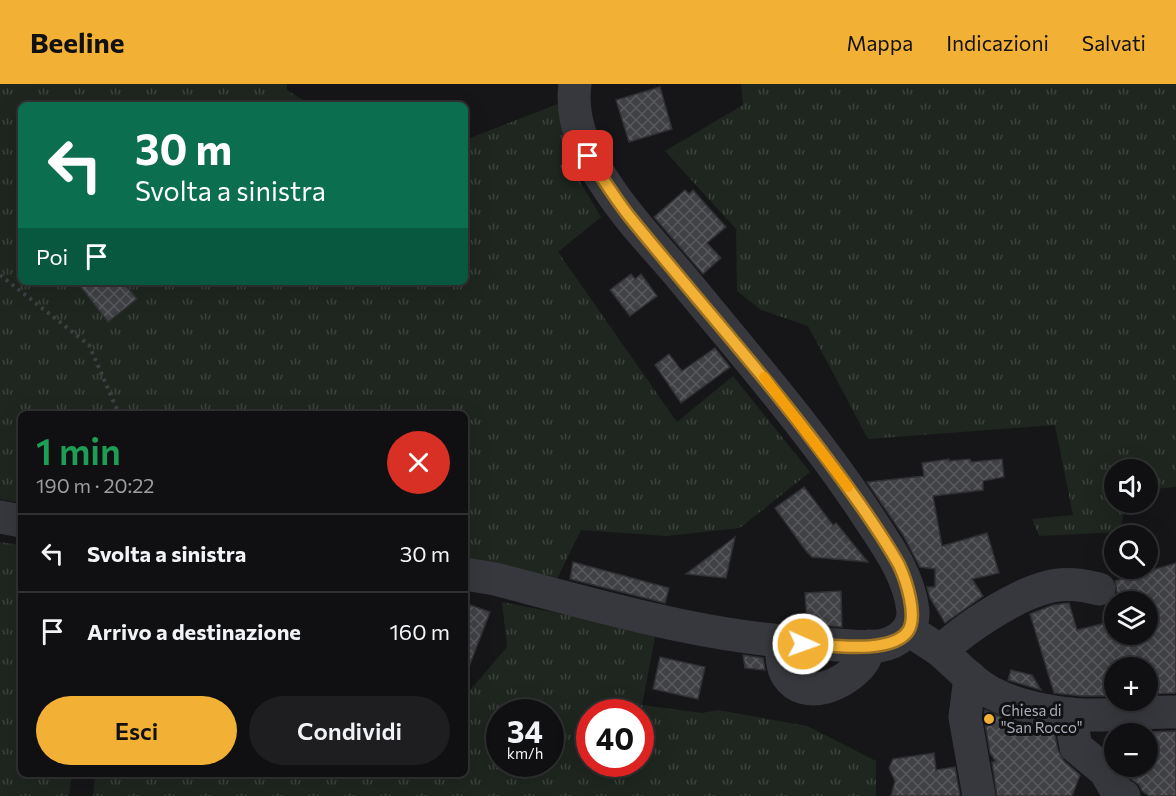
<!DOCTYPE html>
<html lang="it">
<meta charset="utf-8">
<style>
:root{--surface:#101012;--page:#1e1e20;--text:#f1f3f6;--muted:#9c9d9f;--line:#303032;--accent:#f2b134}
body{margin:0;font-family:Commissioner,sans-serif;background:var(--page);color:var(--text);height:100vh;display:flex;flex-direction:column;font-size:22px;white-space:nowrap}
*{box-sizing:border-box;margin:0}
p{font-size:20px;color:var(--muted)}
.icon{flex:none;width:33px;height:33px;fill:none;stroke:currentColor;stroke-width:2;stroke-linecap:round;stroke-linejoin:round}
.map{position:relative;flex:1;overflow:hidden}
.drawer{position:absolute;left:18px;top:327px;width:450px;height:366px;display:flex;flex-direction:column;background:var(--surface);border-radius:9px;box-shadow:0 6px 24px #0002,0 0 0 2px var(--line)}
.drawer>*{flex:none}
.hud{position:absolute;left:18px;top:18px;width:450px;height:183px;border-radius:9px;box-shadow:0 6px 24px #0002,0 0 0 2px var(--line);background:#0b6e4f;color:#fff;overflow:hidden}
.buttons{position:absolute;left:1104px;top:375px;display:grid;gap:12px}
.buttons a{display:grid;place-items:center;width:54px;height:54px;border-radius:50%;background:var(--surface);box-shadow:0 6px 24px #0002,0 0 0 2px var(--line);font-size:30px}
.speed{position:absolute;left:486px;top:615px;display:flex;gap:12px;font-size:30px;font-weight:700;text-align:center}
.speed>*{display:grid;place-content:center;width:78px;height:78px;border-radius:50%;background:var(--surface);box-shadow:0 6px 24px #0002,0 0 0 2px var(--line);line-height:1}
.speed small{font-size:15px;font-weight:400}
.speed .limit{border:9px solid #d22;background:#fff;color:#111}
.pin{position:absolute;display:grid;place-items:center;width:51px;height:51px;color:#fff;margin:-26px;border-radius:12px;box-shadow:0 3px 9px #0006}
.me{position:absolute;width:66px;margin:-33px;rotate:92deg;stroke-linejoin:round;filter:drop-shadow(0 0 4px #0008)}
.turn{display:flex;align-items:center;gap:21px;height:126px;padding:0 18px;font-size:27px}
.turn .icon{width:78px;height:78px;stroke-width:2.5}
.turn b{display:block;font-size:42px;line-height:51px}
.then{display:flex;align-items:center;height:57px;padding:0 18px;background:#0003;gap:12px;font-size:22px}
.round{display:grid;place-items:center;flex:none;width:63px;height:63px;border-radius:32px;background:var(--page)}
.summary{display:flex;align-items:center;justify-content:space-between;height:102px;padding:0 18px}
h1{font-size:36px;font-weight:600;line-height:45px;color:#1e9e55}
.action{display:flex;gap:12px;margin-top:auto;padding:12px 18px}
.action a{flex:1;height:69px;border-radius:36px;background:var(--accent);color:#111;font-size:24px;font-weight:600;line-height:69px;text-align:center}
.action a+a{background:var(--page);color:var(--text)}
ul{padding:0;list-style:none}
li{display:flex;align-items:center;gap:18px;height:78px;padding:0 18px;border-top:2px solid var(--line)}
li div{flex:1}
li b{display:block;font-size:22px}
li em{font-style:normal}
header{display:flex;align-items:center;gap:36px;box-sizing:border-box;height:84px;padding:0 30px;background:var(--accent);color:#111}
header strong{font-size:28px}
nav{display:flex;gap:33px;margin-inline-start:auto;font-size:21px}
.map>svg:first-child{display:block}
.grass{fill:url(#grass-tufts);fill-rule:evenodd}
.building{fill:url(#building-cross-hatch);stroke:#303034;stroke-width:1.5}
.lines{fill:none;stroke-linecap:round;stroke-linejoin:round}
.path{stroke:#3d3f44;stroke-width:4;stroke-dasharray:3 4.5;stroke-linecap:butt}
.minor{stroke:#37383d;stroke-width:33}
.route-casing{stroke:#9d7322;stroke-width:15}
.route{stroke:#f2b134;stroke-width:10}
.slow{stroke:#f59e0b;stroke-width:10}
.poi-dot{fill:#f2b134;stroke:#111113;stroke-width:2}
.labels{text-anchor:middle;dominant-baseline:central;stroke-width:6;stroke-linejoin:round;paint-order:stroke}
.poi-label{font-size:15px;fill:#a8adb8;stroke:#111113;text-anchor:start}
</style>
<header>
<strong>Beeline</strong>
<nav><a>Mappa</a><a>Indicazioni</a><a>Salvati</a></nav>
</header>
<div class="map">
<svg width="1176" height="712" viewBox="0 0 1176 712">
<defs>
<pattern id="grass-tufts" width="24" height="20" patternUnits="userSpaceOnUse" patternTransform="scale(1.5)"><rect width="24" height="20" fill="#1e261f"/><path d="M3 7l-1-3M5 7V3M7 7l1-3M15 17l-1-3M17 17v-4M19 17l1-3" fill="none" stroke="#3c433d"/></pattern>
<pattern id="building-cross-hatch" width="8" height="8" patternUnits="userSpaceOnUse" patternTransform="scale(1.5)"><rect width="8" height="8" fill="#404145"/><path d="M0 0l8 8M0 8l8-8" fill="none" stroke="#595a5e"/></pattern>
</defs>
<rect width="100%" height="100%" fill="#161618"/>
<g class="grass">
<polygon points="0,0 287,0 287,6 311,21 21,21 21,198 465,198 465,56 560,19 579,96 601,133 558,168 677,338 733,292 810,388 740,444 666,452 581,446 555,499 465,477 465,436 470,417 465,415 465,330 21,330 21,419 0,415"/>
<polygon points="741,0 1176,0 1176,403 1154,405 1148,409 1148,386 1114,386 1114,418 1130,419 1125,421 1120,448 1039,452 1032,435 1073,431 1055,341 868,355 808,242 761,226 737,207 736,145 665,67 743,21"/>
<polygon points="0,458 21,461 21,690 72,690 69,712 0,712"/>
<path d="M502,518L579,533L655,553L642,621L702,629L718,626L807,642L876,677V712H93L95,690H465V612L507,563ZM500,628H550V680H500ZM590,628H640V680H590Z"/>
</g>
<g class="building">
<polygon points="660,3 672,45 629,58 616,16"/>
<polygon points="685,106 689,110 693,106 726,143 707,159 721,174 703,190 654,133"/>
<polygon points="631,190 635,195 641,190 657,212 630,232 610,206"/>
<polygon points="77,198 123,198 137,215 108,238"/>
<polygon points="715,264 730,283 681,319 655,281 669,270 682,287"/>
<polygon points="949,375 949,377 970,375 971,378 1002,375 1004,393 983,397 983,406 933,412 942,462 987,449 999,489 972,495 983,512 945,539 930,514 927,503 935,503 935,485 920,483 903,451 867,398 924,392 922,379"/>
<polygon points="804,403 833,441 836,439 868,478 812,473 806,467 775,424"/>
<polygon points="735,453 726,494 686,490"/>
<polygon points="573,478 669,504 665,519 570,495"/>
<polygon points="1176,479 1176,609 1148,610 1148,584 1114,584 1114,612 1082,612 1054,609 1030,530 1053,521 1069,519 1077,546 1114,537 1114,550 1148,550 1148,518 1116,518 1114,515 1117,509 1115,497"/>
<polygon points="841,507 842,543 807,540 805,509"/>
<polygon points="465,519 490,528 467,588 465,588"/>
<polygon points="743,571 763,574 765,586 745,584"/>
<polygon points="660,573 705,583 698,615 653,605"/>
<polygon points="1011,586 1032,591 1041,606 1008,596"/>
<polygon points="985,626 1011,637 1054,647 1058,666 1064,677 1080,691 1072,712 997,712 992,678 996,678 990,669 984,633"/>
<polygon points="1176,647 1176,712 1149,712 1142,707 1139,701 1131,695 1124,682 1148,682 1148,650 1114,650 1114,652 1114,649"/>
<polygon points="934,669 936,686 955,683 960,712 891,712 895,697 889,684 893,675"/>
</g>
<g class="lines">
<polyline class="path" points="0,191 89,261 119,330"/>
<g class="minor">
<polyline points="0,433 21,437"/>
<path d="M465,490L495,495C603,523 712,556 824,560C842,561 861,564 879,562C897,559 914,547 913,527C909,489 883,456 863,425C809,344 744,270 682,194C657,164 628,135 607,102C587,73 570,36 575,0"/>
<path d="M909,546C920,554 933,561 943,569C959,583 975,601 994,610C1019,623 1064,632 1093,631C1121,631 1148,627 1176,628"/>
<path d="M782,559C782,569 781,582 787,591C805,619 846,600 862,579C866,575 867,568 869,562"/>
<path d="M941,567C965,544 1015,511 1048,503C1065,498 1082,501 1099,505"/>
<polyline points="970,593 965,633 979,712"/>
<polyline points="1070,630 1076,663 1105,687 1118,709 1124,712"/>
</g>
</g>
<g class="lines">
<g class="route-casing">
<path id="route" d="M588,72C601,92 614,113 629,132C697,216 769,296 833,383C856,414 880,447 899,481C906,496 918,532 908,547C892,571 829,561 803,560"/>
</g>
<use href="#route" class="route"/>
<polyline class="slow" points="764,293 848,403"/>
</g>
<circle class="poi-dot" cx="989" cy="635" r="6"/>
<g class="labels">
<g class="poi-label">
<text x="1001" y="626">Chiesa di<tspan x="1001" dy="17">"San Rocco"</tspan></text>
</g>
</g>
</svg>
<div class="buttons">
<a><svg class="icon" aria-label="sound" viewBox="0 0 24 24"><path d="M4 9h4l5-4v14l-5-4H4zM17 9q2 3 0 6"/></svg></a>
<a><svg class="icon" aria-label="search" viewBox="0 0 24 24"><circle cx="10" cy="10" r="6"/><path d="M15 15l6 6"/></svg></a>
<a><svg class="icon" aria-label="layers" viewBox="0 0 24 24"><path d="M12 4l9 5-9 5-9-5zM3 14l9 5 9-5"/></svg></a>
<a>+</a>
<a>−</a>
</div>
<div class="speed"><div>34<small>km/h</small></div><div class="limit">40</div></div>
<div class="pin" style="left:588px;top:72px;background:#d93025"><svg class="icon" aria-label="arrive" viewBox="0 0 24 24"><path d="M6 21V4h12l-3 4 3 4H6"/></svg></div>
<svg class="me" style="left:803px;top:560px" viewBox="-20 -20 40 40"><circle r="17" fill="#f2b134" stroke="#fff" stroke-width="3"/><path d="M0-11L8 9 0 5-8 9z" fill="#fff"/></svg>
<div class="hud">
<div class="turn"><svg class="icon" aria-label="left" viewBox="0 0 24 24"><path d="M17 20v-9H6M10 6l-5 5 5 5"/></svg><div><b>30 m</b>Svolta a sinistra</div></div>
<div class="then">Poi<svg class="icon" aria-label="arrive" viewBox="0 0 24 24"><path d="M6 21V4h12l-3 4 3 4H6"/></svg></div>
</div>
<section class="drawer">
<div class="summary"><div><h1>1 min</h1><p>190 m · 20:22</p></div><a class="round" style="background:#d93025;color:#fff"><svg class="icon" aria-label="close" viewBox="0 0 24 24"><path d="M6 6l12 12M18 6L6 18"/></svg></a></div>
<ul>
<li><svg class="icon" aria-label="left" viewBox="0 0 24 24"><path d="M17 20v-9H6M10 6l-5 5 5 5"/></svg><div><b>Svolta a sinistra</b></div><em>30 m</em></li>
<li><svg class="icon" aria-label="arrive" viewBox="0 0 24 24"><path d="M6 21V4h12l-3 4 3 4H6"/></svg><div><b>Arrivo a destinazione</b></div><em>160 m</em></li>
</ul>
<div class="action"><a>Esci</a><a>Condividi</a></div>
</section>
</div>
